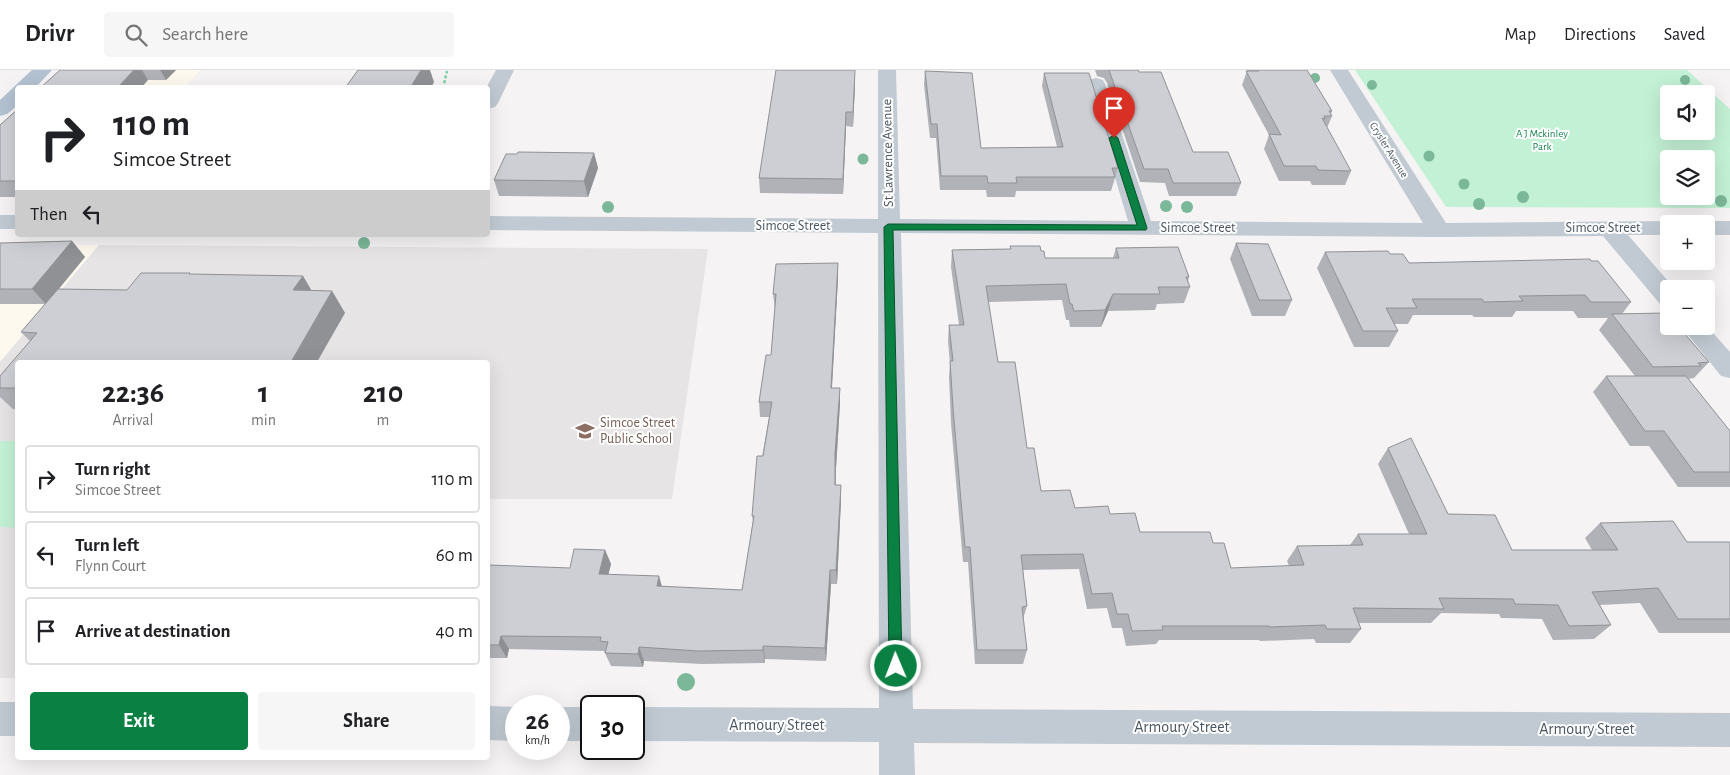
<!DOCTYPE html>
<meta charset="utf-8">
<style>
:root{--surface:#fff;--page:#f6f6f6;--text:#202124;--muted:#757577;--line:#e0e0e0;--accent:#0b8043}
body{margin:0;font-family:"Alegreya Sans",sans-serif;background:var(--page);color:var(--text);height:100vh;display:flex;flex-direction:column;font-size:19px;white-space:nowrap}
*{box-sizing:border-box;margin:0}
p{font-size:16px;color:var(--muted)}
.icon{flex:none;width:28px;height:28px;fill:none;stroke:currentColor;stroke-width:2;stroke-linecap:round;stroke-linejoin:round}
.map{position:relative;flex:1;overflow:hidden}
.sheet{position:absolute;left:15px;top:290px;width:475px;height:400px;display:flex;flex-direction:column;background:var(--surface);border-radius:5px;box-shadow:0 5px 20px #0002}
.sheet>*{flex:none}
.banner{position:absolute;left:15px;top:15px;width:475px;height:152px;border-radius:5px;box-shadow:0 5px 20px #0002;background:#fff;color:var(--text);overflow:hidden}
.buttons{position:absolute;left:1660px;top:15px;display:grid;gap:10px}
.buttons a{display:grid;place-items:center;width:55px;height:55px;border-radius:5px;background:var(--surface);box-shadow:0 5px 20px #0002;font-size:25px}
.speed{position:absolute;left:505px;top:625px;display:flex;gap:10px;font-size:25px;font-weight:700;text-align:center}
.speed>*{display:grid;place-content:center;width:65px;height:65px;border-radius:50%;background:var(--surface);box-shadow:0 5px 20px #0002;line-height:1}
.speed small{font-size:12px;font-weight:400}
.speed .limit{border:2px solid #111;border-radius:8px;background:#fff;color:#111}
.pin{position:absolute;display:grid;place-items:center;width:42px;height:42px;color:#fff;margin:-51px -21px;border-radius:50% 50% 50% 0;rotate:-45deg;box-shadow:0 0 5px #0007}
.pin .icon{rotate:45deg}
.me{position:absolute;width:55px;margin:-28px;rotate:359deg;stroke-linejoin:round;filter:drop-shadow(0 0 4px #0008)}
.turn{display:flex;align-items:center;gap:18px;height:105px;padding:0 15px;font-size:22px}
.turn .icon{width:65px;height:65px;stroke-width:2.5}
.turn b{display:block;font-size:35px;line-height:42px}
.then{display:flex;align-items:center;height:48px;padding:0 15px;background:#0003;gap:10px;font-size:19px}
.eta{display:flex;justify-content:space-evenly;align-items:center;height:85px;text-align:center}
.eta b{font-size:30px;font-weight:700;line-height:35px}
.action{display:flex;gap:10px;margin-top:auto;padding:10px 15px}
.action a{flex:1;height:58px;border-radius:5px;background:var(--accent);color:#fff;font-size:20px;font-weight:700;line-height:58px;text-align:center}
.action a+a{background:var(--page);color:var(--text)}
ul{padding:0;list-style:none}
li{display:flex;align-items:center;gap:15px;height:68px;margin:0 10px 8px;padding:0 5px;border:2px solid var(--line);border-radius:5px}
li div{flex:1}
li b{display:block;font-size:19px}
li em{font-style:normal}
header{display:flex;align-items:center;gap:30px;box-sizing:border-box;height:70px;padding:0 25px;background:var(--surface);border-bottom:1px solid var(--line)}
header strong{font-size:24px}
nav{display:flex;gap:28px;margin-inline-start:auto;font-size:18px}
.search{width:350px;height:45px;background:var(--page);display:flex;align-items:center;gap:12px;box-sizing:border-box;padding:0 18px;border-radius:5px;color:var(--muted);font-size:19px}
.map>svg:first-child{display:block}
.commercial{fill:#fdf9ef}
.education{fill:#e6e4e5}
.green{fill:#c3f1d5;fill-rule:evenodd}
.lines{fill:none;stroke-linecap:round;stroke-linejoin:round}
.path{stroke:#7ad0a6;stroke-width:2.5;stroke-dasharray:3 2;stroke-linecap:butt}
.minor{fill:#c1cad2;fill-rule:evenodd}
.major{fill:#b3c2d1;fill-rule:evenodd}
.tree{fill:#7bb799}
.wall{fill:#b0b2b7}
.shaded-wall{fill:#909195}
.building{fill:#cdcfd5;stroke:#909195}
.route{fill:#0b8043;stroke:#07532c}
.labels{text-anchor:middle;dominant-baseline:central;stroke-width:4;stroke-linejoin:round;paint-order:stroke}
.far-park-label{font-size:11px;fill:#17864f;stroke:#fff}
.far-street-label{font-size:11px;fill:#4a5661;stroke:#fff}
.street-label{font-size:14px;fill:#4a5661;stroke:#fff}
.education-label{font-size:14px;fill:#785e54;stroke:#fff;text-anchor:start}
.near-street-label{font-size:16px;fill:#4a5661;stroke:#fff}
</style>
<header>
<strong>Drivr</strong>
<div class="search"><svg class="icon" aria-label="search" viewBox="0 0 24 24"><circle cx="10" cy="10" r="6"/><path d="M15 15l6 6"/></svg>Search here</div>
<nav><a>Map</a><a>Directions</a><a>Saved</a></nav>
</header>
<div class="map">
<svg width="1730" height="705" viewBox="0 0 1730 705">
<rect width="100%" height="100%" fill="#f5f3f3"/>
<g class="commercial">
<polygon points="81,0 201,0 185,17 62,18"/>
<polygon points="0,175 99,175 0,292"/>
</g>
<polygon class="education" points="99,175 708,179 672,429 488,429 488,292 18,292 17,608 0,608 0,292"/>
<g class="green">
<path d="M1355,0H1687L1730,39V138L1446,137ZM1669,24H1706V61H1669ZM1669,89H1706V126H1669Z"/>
<polygon points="0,371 17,371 17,458 0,457"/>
</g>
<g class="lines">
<polyline class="path" points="443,18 447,1"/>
<g class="minor">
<polygon points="496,0 514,0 498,33 495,37 488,39 486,18"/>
<polygon points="878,0 896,0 900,149 1128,151 1087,14 1089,10 1096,8 1103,10 1105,14 1151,151 1423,153 1330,0 1348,0 1446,153 1669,151 1677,154 1669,154 1669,165 1628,165 1675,219 1669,219 1669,236 1660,234 1603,166 1439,167 901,163 913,639 1730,643 1730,677 914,673 915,705 879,705 879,672 634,671 634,637 879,638 878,163 488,160 488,146 878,149"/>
<rect x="0" y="145" width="18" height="14"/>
<polygon points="1706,151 1730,151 1730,165 1706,165 1706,154 1698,154"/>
<polygon points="1706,255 1730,282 1730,308 1721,306 1681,256"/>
<rect x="0" y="632" width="18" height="34"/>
<polygon points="488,636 516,637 516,671 488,670"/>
<rect x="559" y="637" width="32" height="34"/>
</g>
<path class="major" d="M32,0H52L35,18H18V35L7,44L0,46V30C12,19 20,11 32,0Z"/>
</g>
<g class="tree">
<circle cx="1315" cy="8" r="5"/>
<circle cx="1685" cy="10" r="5"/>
<circle cx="1372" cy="15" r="5"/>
<circle cx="1429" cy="86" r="5.5"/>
<circle cx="863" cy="89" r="5.5"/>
<circle cx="1464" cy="114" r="5.5"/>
<circle cx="1523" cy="127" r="6"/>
<circle cx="1721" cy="131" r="6"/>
<circle cx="1479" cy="134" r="6"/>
<circle cx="1166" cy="136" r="6"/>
<circle cx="608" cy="137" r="6"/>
<circle cx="1187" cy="137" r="6"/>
<circle cx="364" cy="173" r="6"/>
<circle cx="686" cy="612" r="9"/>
</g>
<g class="wall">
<polygon points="60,0 176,0 166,10 148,10"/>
<polygon points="1095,0 1138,0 1193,82 1241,113 1236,126 1169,126 1165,113 1140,112 1107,13 1104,8 1097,6"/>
<polygon points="1247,0 1307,0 1332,41 1331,44 1332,46 1327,58 1351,101 1345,115 1312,115 1310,111 1279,111 1264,79 1269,65 1242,15 1247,1"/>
<polygon points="925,1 981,78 1057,77 1042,16 1044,3 1118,98 1111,121 1016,121 1015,127 987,127 986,120 940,120 936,68 930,68 924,15"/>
<polygon points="855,14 853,57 846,56 843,124 760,123 759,108"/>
<polygon points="18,39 18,127 0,127 0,55"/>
<polygon points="594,83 598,98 588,127 499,126 494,110"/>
<polygon points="72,171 85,187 59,219 127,220 191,204 303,206 311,221 332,221 345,243 18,292 18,339 13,339 0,327 0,306 30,271 21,262 45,234 0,234 0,173"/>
<polygon points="1236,173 1292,230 1285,246 1252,246 1230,189"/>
<polygon points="1010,176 1041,181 1045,188 1113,188 1116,178 1189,207 1188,211 1190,217 1184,233 1157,234 1155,240 1108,241 1101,257 1070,257 1069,250 1066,250 1062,230 988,232 998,292 1041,421 1075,438 1110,444 1140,462 1213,473 1231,498 1289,496 1287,491 1297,476 1350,475 1358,464 1409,464 1378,394 1388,378 1448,444 1512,480 1592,480 1585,468 1600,453 1687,472 1730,472 1730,563 1659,563 1640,533 1600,535 1611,555 1594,569 1553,570 1542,549 1501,548 1499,544 1441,543 1431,553 1359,553 1361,559 1350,573 1316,573 1314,569 1260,571 1259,570 1159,570 1156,574 1126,576 1122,558 1112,558 1107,538 1087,539 1079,499 1023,500 1027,536 1023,549 1027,580 1023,594 975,594 968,492 963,492 951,353 949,307 950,294 948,271 949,255 959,255 951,197 952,180 1010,179"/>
<polygon points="1325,182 1409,193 1631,232 1622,244 1709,292 1694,308 1688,309 1730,361 1730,417 1678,417 1649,376 1630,376 1593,322 1606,306 1635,306 1599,260 1608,248 1578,248 1573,241 1516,241 1512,247 1474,247 1472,245 1413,245 1408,254 1394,254 1398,261 1389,277 1354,277 1317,198"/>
<polygon points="838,193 838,208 832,318 840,318 840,333 836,398 836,415 841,415 841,430 837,514 831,514 826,591 765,589 765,593 702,594 644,591 643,597 611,596 604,581 509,579 507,588 488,588 488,498 570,498 605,480 611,494 608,505 662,517 742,520 753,451 752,446 769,347 760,347 759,332 771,285 775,239 773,224"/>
</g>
<g class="shaded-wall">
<polygon points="134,0 142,0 148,10 141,18 117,18"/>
<polygon points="160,0 176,0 166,10"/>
<polygon points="421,0 430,0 434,12 431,18 410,18"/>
<polygon points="855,0 855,14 853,57 853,42"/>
<polygon points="846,42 846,56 843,124 843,109"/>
<polygon points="594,83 598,98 588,127 584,111"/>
<polygon points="72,171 85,187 46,234 32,219"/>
<polygon points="838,193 838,208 831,333 831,318"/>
<polygon points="303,206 316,228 293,220"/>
<polygon points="332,221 345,243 317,292 291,292"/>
<polygon points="1113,224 1108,241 1101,257 1105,240"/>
<polygon points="840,318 840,333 836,398 836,430 835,383"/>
<polygon points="841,415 841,430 837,514 836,500"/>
<polygon points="605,480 611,494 605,518 599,504"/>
<polygon points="830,500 831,514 826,591 825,578"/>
<polygon points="659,506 663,520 657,516"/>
<polygon points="501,566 509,579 507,588 499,575"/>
<polygon points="763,576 765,589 765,593 763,580"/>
<polygon points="639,577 644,591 643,597 638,584"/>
</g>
<g class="building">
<polygon points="60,0 134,0 117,18 40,18"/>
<polygon points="358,0 421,0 410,18 345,18"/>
<polygon points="776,0 855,0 853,42 846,42 843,109 759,108"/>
<polygon points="1109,0 1138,0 1139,2 1161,2 1193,82 1228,82 1241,113 1173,113 1168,99 1144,99"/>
<polygon points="1258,0 1307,0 1332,41 1329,41 1332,46 1324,46 1325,49 1322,48 1351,101 1318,100 1316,96 1284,96 1269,64 1281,65 1246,1 1259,1"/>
<polygon points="925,1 972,3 981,78 1063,77 1044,3 1089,3 1118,98 1112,98 1115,107 1016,107 1017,113 988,113 987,106 941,106 937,54 931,54"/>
<polygon points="18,39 18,114 15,114 17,111 0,111 0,55"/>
<polygon points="518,82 594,83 584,111 494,110 506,84 517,84"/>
<polygon points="72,171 32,219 0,219 0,173"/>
<polygon points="1236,173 1268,174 1292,230 1259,230"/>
<polygon points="1010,176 1040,176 1041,181 1044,181 1045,188 1119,188 1116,178 1178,177 1189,207 1186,207 1190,217 1158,217 1160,224 1113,224 1105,240 1074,241 1072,234 1070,234 1066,214 986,216 998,292 1015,292 1027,378 1034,378 1041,421 1070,420 1075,438 1108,436 1110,444 1135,443 1140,462 1210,462 1213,473 1224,473 1231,498 1304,495 1297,476 1363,475 1358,464 1427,464 1388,378 1411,368 1448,444 1495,445 1512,480 1618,480 1600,453 1673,451 1687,472 1730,472 1730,549 1678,549 1658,518 1592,522 1611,555 1569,556 1558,535 1515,534 1513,529 1439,528 1444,539 1353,538 1361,559 1327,559 1325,555 1269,557 1269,556 1162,556 1163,560 1132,561 1128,544 1117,544 1112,523 1092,524 1083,484 1021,485 1027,536 1022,537 1027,580 977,580 970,477 965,477 953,338 950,291 953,291 949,255 964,255 952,180 1011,179"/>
<polygon points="1388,181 1390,184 1403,184 1409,193 1590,189 1591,191 1598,191 1631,232 1591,232 1585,225 1519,226 1523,231 1484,232 1482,229 1412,229 1417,238 1386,238 1398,261 1363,261 1325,182"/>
<polygon points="838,193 831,318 840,318 835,383 835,415 841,415 836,500 830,500 825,578 763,576 763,580 698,581 639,577 638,584 605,583 608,572 600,571 601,567 501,566 499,575 488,575 488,498 489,495 570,498 574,479 605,480 599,504 659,506 657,516 742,520 754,446 752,446 757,386 763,386 772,332 759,332 766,285 771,285 776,224 773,224 776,194"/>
<polygon points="141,203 190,203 189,204 303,206 293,220 332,221 291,292 18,292 18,318 0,318 0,306 37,263 21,262 58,219 127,220"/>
<polygon points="1666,243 1669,246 1669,256 1678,256 1709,292 1698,293 1701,296 1653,297 1612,244"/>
<polygon points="1606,306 1686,306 1730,361 1730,402 1694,402 1664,361 1645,361"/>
</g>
<polygon class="route" points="1114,65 1118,68 1147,158 1146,160 893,160 902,596 900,600 896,602 891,600 889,596 884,157 888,154 1137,155 1109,68"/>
<defs>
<g id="school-bare" transform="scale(1.5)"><path d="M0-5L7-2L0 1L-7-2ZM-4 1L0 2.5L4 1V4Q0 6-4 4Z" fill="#8d6e63" stroke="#fff" stroke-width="2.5" paint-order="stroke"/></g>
</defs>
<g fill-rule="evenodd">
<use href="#school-bare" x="585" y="361"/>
</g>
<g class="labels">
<g class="far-park-label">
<text x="1542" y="63">A J Mckinley<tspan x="1542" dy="13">Park</tspan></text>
</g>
<g class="far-street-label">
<text transform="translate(1389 80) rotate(58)">Crysler Avenue</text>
</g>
<g class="street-label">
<text transform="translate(888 83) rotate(-91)">St Lawrence Avenue</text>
<text x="793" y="156">Simcoe Street</text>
<text x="1198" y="158">Simcoe Street</text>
<text x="1603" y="158">Simcoe Street</text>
</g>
<g class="education-label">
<text x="600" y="353">Simcoe Street<tspan x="600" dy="16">Public School</tspan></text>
</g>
<g class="near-street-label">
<text x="777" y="655">Armoury Street</text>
<text x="1182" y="657">Armoury Street</text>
<text x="1587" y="659">Armoury Street</text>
</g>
</g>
</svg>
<div class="buttons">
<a><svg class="icon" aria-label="sound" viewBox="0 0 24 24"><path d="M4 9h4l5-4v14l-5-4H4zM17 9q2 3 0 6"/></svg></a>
<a><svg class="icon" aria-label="layers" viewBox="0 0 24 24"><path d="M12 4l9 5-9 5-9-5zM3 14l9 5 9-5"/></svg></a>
<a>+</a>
<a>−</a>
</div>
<div class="speed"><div>26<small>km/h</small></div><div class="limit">30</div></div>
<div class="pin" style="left:1114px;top:68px;background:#d93025"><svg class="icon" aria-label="arrive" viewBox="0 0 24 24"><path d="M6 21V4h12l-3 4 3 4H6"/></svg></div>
<svg class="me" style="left:896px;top:596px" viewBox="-20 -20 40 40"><circle r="17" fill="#0b8043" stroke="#fff" stroke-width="3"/><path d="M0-11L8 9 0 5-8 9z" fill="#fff"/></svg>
<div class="banner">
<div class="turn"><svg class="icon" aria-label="right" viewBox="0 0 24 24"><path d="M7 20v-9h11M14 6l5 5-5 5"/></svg><div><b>110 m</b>Simcoe Street</div></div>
<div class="then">Then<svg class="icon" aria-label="left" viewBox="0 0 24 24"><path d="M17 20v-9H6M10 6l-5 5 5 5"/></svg></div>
</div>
<section class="sheet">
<div class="eta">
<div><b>22:36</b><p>Arrival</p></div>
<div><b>1</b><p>min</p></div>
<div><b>210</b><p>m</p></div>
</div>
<ul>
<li><svg class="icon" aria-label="right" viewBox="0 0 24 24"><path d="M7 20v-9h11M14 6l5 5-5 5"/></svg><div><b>Turn right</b><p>Simcoe Street</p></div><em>110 m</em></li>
<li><svg class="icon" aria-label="left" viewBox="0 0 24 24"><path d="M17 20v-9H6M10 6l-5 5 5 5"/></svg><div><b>Turn left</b><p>Flynn Court</p></div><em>60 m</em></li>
<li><svg class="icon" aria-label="arrive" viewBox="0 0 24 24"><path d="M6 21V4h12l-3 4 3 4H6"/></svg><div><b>Arrive at destination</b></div><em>40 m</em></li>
</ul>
<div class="action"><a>Exit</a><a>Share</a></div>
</section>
</div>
